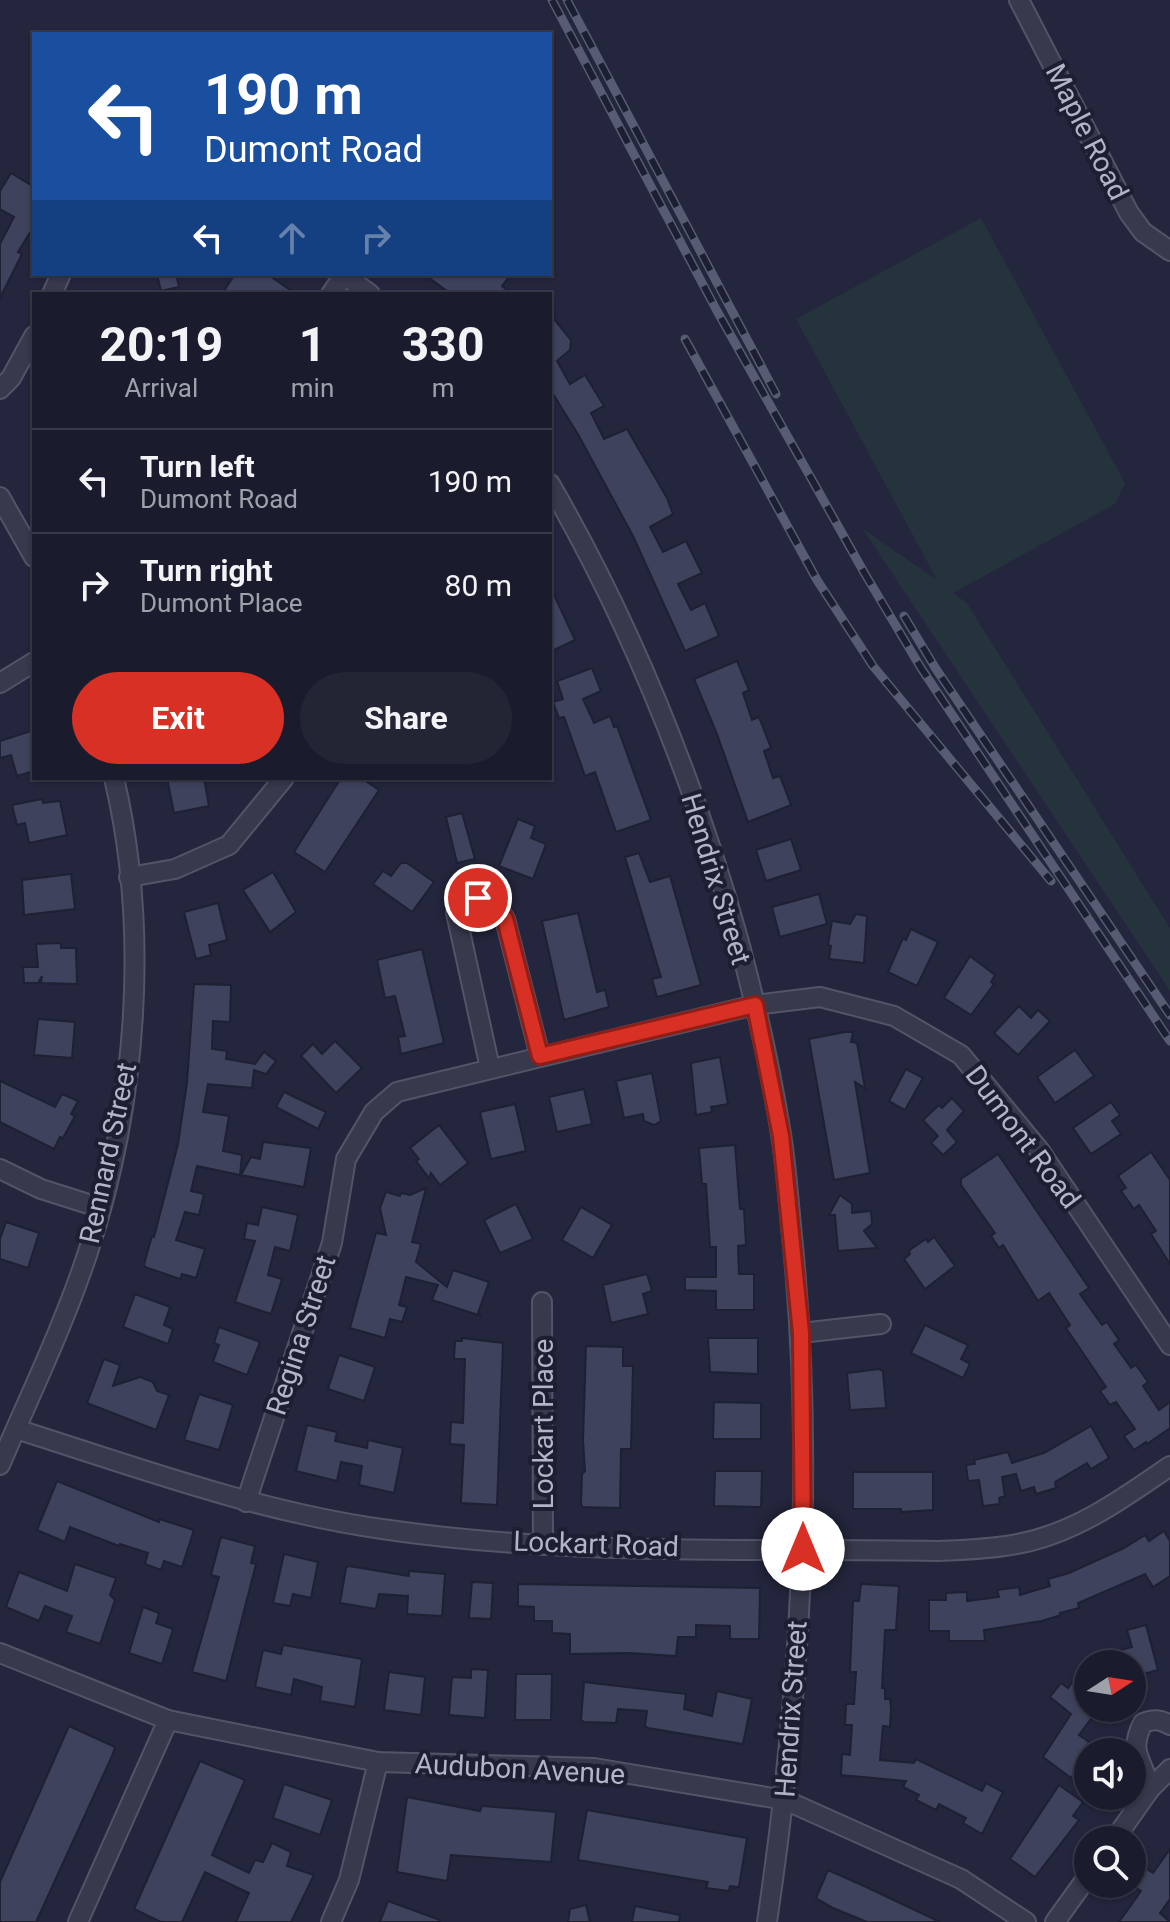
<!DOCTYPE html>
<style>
:root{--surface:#1a1c2d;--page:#232535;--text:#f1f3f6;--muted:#9fa1aa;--line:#383a49;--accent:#d93025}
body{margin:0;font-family:Roboto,sans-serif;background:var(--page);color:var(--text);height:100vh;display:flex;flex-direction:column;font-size:30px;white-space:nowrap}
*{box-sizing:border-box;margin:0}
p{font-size:26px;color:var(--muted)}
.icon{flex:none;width:44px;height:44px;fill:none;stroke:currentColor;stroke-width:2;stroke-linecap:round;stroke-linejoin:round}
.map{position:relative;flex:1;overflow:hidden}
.drawer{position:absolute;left:32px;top:292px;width:520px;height:488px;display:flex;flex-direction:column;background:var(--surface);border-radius:0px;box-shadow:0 2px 6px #0004,0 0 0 2px var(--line)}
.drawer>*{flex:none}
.top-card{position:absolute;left:32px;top:32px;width:520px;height:244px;border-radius:0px;box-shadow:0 2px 6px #0004,0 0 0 2px var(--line);background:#1a4fa0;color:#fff;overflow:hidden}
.needle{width:52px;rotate:78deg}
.fabs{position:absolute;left:1074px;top:1650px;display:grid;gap:16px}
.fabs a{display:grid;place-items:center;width:72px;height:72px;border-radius:50%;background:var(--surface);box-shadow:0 2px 6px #0004,0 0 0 2px var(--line);font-size:40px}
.pin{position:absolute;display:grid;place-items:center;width:68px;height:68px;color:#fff;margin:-34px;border:4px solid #fff;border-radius:50%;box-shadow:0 2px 8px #0007}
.me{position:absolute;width:88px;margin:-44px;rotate:0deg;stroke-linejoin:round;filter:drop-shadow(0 0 6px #0008)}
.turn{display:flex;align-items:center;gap:28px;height:168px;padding:0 40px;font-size:36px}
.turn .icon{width:104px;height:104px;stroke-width:2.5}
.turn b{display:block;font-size:56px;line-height:68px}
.lanes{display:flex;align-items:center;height:76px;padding:0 40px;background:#0003;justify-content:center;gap:40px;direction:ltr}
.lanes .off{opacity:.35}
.eta{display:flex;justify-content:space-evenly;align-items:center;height:136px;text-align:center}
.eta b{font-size:48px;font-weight:700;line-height:56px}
.button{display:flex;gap:16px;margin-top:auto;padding:16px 40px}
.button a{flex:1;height:92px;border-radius:48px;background:var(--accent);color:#fff;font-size:32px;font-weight:700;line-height:92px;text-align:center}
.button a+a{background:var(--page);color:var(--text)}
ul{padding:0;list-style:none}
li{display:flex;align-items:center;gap:24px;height:104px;padding:0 40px;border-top:2px solid var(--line)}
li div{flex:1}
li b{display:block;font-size:30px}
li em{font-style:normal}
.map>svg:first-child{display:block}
.green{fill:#25333d}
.building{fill:#3f425c;stroke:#1e2033;stroke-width:2}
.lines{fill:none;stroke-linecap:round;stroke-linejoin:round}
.street-casing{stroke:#525467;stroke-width:22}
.street{stroke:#37394c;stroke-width:18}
.rail-casing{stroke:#585c73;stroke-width:9}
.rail{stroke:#1c1e31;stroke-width:6;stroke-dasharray:18;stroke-linecap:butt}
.route-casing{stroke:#8d1f18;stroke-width:20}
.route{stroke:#d93025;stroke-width:14}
.labels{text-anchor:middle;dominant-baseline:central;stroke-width:8;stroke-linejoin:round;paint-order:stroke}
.street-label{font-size:28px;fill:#b2b4c8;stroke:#1c1e31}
</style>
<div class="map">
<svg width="1170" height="1922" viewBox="0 0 1170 1922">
<rect width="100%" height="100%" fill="#23263c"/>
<polygon class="green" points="981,218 1125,483 1115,504 953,593 967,603 1170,928 1170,991 862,528 937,580 796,319"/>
<g class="building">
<polygon points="11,173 34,187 34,226 18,252 22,254 0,298 0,244 14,217 0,209 0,191"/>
<polygon points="157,274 176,274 179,287 161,291"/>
<polygon points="235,274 267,274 296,294 222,294"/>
<polygon points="424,274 511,274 502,286 512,294 451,294"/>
<polygon points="550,314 571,340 570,350 557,361 570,384 585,375 604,406 591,413 604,439 627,429 667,498 673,514 650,527 663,552 686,541 702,573 678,584 691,610 705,603 719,636 685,651 633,536 579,436 550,389"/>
<polygon points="550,586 575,640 550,652"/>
<polygon points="737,661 749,690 743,693 752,720 759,717 771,748 764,751 773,778 780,776 791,805 748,822 717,734 694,679"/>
<polygon points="592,668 601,691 583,699 594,723 610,716 614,727 617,726 651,820 616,832 595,772 585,776 564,717 559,718 553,702 563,699 557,681"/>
<polygon points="34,730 34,771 17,776 11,755 0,758 0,741"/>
<polygon points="167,778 204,778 209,806 174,813"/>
<polygon points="341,778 361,778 379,790 325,872 294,852"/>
<polygon points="42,799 43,803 60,801 67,835 29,843 25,823 17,825 12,805"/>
<polygon points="462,813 475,859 457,863 446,817"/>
<polygon points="518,819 535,826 531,838 546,844 533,879 499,866"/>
<polygon points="791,839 801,870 766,881 756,850"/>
<polygon points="639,853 650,882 670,876 701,985 657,997 652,979 661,977 625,857"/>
<polygon points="401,863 407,863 434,882 412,912 373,884 383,871 391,876"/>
<polygon points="273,872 296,912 270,932 243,890"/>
<polygon points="71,874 75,909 24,915 22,880"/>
<polygon points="819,894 827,924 780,937 772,907"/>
<polygon points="218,903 227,940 209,945 211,955 196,959 184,912"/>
<polygon points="578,913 597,992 605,990 609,1007 564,1020 542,921"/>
<polygon points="856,914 867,916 864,963 829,959 831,946 828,945 832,921 850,924"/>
<polygon points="911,929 938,942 917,986 888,972 903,938 906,940"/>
<polygon points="61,943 61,948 76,948 77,984 41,983 42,976 38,983 24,983 23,967 38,967 36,944"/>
<polygon points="422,949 444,1043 401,1054 398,1037 405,1036 395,996 385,998 377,960"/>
<polygon points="970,956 995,975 991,982 994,984 971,1015 944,998"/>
<polygon points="194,984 231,985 230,1022 213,1021 212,1049 227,1051 226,1059 255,1064 264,1052 276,1061 266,1074 254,1070 252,1088 208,1084 203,1112 229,1116 223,1151 242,1155 240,1175 197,1166 191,1191 204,1194 199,1215 185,1212 176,1240 205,1249 196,1278 182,1274 180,1279 145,1267 144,1264 152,1236 154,1237 178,1144 187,1083"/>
<polygon points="1019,1006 1031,1018 1038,1010 1050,1021 1018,1055 994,1033"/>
<polygon points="38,1019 75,1022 72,1058 34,1055"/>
<polygon points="845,1032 853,1032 851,1042 857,1043 865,1088 855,1082 870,1173 834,1180 809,1039"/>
<polygon points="335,1041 362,1068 336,1093 301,1056 313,1044 322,1054"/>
<polygon points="1075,1050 1094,1076 1055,1103 1037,1077"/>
<polygon points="720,1057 728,1104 711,1107 712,1112 696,1115 691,1063"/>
<polygon points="906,1069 923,1078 905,1110 889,1101"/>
<polygon points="652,1073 661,1121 654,1125 644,1121 643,1114 624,1118 616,1081"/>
<polygon points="0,1081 55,1107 62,1094 78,1101 71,1114 75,1116 63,1138 60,1137 54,1149 0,1122"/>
<polygon points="584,1089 592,1124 557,1132 549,1097"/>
<polygon points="284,1092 326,1112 318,1129 276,1107"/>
<polygon points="952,1098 964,1111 947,1130 957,1142 943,1155 931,1143 938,1136 923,1120 939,1105 942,1108"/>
<polygon points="1111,1102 1120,1115 1112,1121 1121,1134 1091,1154 1073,1128"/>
<polygon points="515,1104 526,1151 491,1159 480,1112"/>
<polygon points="439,1125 468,1163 440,1185 431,1173 429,1178 416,1161 419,1159 410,1148"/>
<polygon points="263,1142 311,1148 304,1187 241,1175 251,1157 260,1159"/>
<polygon points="735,1145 740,1209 744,1209 746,1245 738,1246 739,1274 754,1274 754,1310 716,1310 716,1291 685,1290 685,1277 716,1277 716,1247 710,1247 706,1184 702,1184 699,1148"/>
<polygon points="1151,1152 1170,1180 1170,1264 1151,1234 1156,1231 1139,1205 1134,1209 1121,1191 1126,1188 1118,1176"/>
<polygon points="998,1154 1089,1288 1080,1294 1102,1325 1107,1322 1119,1340 1114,1344 1131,1368 1136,1365 1148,1382 1143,1386 1159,1410 1170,1402 1170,1428 1147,1444 1146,1442 1134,1450 1124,1436 1135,1429 1116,1402 1110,1405 1100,1391 1106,1387 1066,1328 1070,1325 1049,1293 1038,1301 1003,1245 999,1248 991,1236 995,1233 961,1185 961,1179"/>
<polygon points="426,1188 412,1242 421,1244 416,1262 447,1287 453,1270 489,1282 478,1313 481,1316 432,1300 438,1285 406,1277 399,1305 407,1307 402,1322 390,1319 385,1338 350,1328 376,1233 386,1235 380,1208 386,1192 400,1196 401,1193 410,1195"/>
<polygon points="840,1195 852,1204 852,1213 871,1211 872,1224 864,1231 877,1248 838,1251 835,1215 829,1215"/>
<polygon points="516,1204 533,1239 500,1253 484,1220"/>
<polygon points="262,1207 298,1215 290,1251 275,1247 268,1275 282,1279 271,1314 235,1302 255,1241 244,1239 247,1223 258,1225"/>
<polygon points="581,1207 612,1225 593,1258 562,1240"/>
<polygon points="6,1222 39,1233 28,1268 0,1259 0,1239"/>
<polygon points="934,1237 955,1266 925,1289 904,1259 910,1254 909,1252 911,1249 926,1239 928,1242"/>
<polygon points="647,1274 652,1291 643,1294 648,1314 611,1323 603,1285"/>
<polygon points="135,1294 170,1307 164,1325 173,1329 168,1344 123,1327"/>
<polygon points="925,1325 968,1345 961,1359 970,1364 963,1378 911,1353"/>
<polygon points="219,1327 260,1342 247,1375 213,1362 219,1345 214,1343"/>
<polygon points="462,1338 503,1343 497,1505 461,1503 464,1445 450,1444 451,1422 463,1423 465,1359 454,1359 455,1341 462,1341"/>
<polygon points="708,1338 758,1338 758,1374 710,1372"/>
<polygon points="586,1346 623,1347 623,1366 633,1366 631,1449 621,1449 620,1508 582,1507 581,1503 582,1474 585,1471 583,1441"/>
<polygon points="339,1355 375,1367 364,1401 328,1389"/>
<polygon points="104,1359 120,1365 113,1386 140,1377 153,1382 157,1391 169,1395 156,1430 87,1403"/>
<polygon points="879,1369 883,1371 886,1408 850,1410 847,1373"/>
<polygon points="199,1394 233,1405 219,1450 184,1440"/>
<polygon points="714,1402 761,1403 761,1439 713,1439"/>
<polygon points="307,1425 337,1432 335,1441 367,1448 368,1440 403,1448 394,1493 359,1485 362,1466 341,1462 337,1481 296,1471"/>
<polygon points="1091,1426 1109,1458 1091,1469 1087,1463 1055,1482 1056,1488 1036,1494 1034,1487 1021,1491 1016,1474 1002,1477 1005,1496 999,1498 1000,1504 983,1506 979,1480 968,1481 966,1465 975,1464 974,1460 1008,1452 1012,1463 1044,1453"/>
<polygon points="715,1471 762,1471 761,1507 714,1506"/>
<polygon points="853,1472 933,1472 933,1510 901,1512 901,1509 853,1509"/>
<polygon points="57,1481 159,1522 159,1519 194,1530 182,1567 164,1561 161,1570 145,1564 148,1553 120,1544 119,1546 70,1527 65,1542 37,1530"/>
<polygon points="1164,1531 1170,1541 1170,1576 1153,1587 1145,1574 1078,1603 1079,1608 1060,1613 1061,1615 1042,1621 984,1630 985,1641 949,1641 949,1631 929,1631 929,1600 946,1600 946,1593 967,1592 967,1601 999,1597 997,1590 1019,1587 1020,1595 1050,1586 1048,1579 1069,1573 1124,1548 1145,1535 1149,1541"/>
<polygon points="221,1537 255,1546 251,1563 256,1564 226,1681 192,1672 219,1577 211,1575"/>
<polygon points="284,1554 318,1562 311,1598 293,1594 290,1606 273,1603"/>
<polygon points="75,1564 116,1578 110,1595 115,1600 100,1644 66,1632 72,1616 45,1606 39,1621 6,1607 19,1572 67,1591"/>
<polygon points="349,1566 409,1576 409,1571 445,1574 442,1616 407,1614 408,1596 379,1594 376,1609 340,1603 346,1568"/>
<polygon points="472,1582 493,1583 491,1619 469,1618"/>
<polygon points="518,1584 760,1588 759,1639 730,1639 730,1626 696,1625 696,1637 678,1637 676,1656 629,1653 570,1654 570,1634 552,1633 552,1621 534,1621 534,1607 518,1606"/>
<polygon points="861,1584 899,1586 896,1630 885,1630 882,1688 885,1688 885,1699 890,1699 891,1709 890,1727 883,1726 880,1760 914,1763 916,1759 982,1791 986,1783 1003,1792 982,1834 963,1823 966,1818 939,1804 936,1810 916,1800 919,1795 903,1787 906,1781 841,1775 842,1754 850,1755 852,1725 845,1725 846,1704 854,1704 856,1672 850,1672 853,1601 859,1601"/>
<polygon points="143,1607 159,1613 156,1623 173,1629 162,1664 129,1653"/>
<polygon points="1146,1625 1158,1670 1132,1677 1132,1664 1116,1664 1113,1652 1132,1647 1127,1630"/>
<polygon points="283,1645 362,1659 355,1707 320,1701 322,1687 294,1679 291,1695 255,1687 263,1650 281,1654"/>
<polygon points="1088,1660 1088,1708 1099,1708 1079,1735 1089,1742 1079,1756 1084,1760 1071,1778 1043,1757 1071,1714 1050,1697 1061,1683 1068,1688"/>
<polygon points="471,1669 488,1670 485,1718 449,1715 452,1677 471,1678"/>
<polygon points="389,1672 425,1677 421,1715 384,1710"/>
<polygon points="516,1674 552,1674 551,1720 515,1720"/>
<polygon points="584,1682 686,1694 684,1709 712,1716 717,1691 752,1699 743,1744 648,1728 645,1726 647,1711 618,1709 616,1723 584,1722 581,1720"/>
<polygon points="69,1726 115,1747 112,1756 36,1922 0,1922 0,1882"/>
<polygon points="200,1761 245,1780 212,1855 249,1873 255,1860 263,1862 272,1843 291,1852 287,1866 314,1875 291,1922 236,1922 249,1893 205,1872 182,1922 161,1922 134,1909"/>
<polygon points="284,1784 332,1800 320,1835 273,1818"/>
<polygon points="1059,1785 1083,1802 1073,1816 1079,1820 1035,1877 1010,1859"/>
<polygon points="407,1797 480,1811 482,1806 556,1812 551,1862 451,1855 447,1881 397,1872"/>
<polygon points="587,1810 747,1838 739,1887 730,1886 729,1891 706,1888 708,1882 578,1860"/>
<polygon points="1170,1849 1170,1899 1160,1913 1170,1922 1119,1922 1141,1891 1135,1887 1147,1869 1153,1873"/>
<polygon points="828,1870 864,1886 940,1922 867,1922 833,1908 816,1898"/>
<polygon points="388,1901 440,1920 440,1922 380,1922"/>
<polygon points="586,1905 590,1922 568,1922 570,1909"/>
<polygon points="635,1906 680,1915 679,1922 632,1922"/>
</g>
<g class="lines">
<g class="street-casing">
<g id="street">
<polyline points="1019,0 1129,213 1143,232 1170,251"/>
<polyline points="343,274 370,294"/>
<polyline points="52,294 61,274"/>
<polyline points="331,294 344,275"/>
<polyline points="0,389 11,378 34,336"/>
<path d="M550,484C662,678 745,913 781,1134C787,1171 789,1209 793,1246C815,1471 800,1699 767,1922"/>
<polyline points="0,497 34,557"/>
<polyline points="0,683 34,662"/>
<polyline points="129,877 175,869 229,845 284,778"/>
<path d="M490,1068L456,913L462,903C483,897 492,901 505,919L540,1056"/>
<polyline points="0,1169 41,1189 101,1208"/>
<polyline points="542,1302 543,1545"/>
<polyline points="801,1333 881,1324"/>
<path d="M16,1429C136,1467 256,1511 382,1529C564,1556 754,1548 937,1551C964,1550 991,1549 1017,1544C1074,1534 1124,1498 1170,1466"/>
<path d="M0,1465C30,1395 64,1325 88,1252C137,1104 150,930 114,778"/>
<polyline points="246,1502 332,1243 346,1159 374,1112 397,1092 755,1005 820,997 894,1016 961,1055 1040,1151 1170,1345"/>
<polyline points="0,1653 168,1720 378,1762 594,1768 785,1800 961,1879 1026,1922"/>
<path d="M1150,1789C1144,1760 1127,1754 1143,1723C1153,1719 1160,1719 1170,1725"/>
<polyline points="1114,1840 1150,1789 1170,1769"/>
<polyline points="78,1922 168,1720"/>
<polyline points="331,1922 349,1880 378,1762"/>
<polyline points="1055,1922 1088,1876"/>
</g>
</g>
<use href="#street" class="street"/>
<g class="rail-casing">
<g id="rail">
<polyline points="552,0 717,311 865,574 921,668 1170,1041"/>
<polyline points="567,0 776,394"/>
<polyline points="685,339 817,580 873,666 1051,881"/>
<polyline points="904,616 936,669 1170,1015"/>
</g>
</g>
<use href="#rail" class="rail"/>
</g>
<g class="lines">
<g class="route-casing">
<polyline id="route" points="478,898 495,904 505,919 540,1056 755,1005 781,1136 801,1333 803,1549"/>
</g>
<use href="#route" class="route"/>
</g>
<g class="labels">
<g class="street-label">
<text transform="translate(1087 132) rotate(63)">Maple Road</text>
<text transform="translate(716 879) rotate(73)">Hendrix Street</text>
<text transform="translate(1023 1137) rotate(53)">Dumont Road</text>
<text transform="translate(108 1153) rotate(-78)">Rennard Street</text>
<text transform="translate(301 1335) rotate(-72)">Regina Street</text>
<text transform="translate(543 1424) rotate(-90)">Lockart Place</text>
<text transform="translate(596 1544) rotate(2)">Lockart Road</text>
<text transform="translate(791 1709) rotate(-86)">Hendrix Street</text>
<text transform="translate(520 1769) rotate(3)">Audubon Avenue</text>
</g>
</g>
</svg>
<div class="fabs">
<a><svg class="needle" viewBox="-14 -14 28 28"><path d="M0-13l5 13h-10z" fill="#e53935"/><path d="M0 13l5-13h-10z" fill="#9fa1aa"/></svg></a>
<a><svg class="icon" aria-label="sound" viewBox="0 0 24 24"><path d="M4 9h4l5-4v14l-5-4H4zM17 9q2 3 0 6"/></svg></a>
<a><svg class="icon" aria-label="search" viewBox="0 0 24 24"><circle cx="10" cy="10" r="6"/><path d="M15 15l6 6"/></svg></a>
</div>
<div class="pin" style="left:478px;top:898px;background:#d93025"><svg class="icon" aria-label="arrive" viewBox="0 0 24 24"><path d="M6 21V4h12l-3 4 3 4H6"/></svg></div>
<svg class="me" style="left:803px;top:1549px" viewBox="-20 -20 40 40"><circle r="19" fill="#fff"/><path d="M0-13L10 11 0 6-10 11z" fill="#d93025"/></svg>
<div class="top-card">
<div class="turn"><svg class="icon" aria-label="left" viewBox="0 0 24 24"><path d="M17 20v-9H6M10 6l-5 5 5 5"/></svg><div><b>190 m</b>Dumont Road</div></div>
<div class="lanes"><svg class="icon" aria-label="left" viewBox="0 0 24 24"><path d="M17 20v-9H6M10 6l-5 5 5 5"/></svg><svg class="icon off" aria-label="ahead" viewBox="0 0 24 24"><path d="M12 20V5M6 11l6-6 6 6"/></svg><svg class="icon off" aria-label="right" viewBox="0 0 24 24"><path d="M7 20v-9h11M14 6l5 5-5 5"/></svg></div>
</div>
<section class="drawer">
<div class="eta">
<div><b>20:19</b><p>Arrival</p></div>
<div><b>1</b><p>min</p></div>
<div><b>330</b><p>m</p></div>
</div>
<ul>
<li><svg class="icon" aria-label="left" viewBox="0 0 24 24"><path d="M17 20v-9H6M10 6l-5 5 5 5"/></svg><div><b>Turn left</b><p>Dumont Road</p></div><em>190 m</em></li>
<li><svg class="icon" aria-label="right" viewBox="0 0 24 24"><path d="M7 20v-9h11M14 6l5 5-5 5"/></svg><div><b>Turn right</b><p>Dumont Place</p></div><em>80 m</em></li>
</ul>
<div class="button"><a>Exit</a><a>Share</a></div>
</section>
</div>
